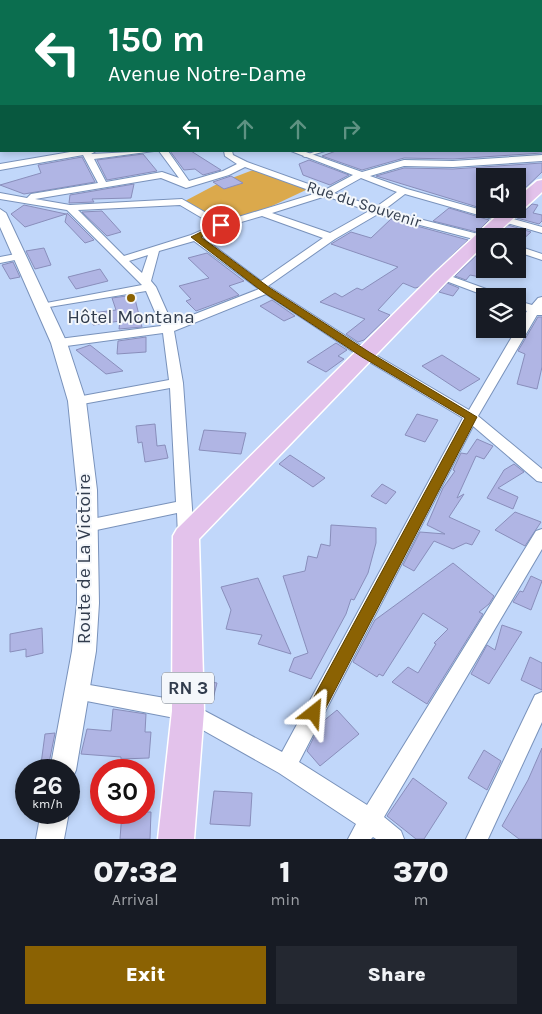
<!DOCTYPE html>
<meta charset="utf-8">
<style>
:root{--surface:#171b24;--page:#242831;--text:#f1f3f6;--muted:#9ea1a6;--accent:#8b6203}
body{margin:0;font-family:Karla,sans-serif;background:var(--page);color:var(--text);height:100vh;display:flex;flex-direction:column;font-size:19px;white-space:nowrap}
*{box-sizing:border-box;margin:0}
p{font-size:16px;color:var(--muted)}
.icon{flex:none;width:28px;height:28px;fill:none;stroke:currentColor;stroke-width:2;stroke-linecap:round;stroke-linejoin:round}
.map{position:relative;height:839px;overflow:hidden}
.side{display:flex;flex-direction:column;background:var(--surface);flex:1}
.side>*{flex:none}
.hud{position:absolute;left:0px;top:0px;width:542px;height:152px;box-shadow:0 2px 8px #0003;background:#0b6e4f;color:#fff;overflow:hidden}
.fabs{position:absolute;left:476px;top:168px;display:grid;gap:10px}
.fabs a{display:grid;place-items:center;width:50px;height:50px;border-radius:0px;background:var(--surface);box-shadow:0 2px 8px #0003;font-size:25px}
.speed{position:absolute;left:15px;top:759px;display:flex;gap:10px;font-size:25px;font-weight:700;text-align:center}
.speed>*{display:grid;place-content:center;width:65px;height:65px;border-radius:50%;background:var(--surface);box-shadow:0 2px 8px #0003;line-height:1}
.speed small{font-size:12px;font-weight:400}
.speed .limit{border:8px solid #d22;background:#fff;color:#111}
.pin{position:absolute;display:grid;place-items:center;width:42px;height:42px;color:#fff;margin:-21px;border:2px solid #fff;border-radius:50%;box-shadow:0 1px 5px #0007}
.me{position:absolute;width:55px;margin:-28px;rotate:28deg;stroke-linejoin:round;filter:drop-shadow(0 0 4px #0008)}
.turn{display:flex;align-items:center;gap:18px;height:105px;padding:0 25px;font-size:22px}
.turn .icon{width:65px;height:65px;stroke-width:2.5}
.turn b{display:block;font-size:35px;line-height:42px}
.lanes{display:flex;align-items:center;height:48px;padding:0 25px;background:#0003;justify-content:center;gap:25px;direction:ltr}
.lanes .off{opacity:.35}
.eta{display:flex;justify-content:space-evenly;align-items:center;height:85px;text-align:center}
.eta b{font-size:30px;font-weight:800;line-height:35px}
.action{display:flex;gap:10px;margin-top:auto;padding:10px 25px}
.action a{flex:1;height:58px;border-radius:0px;background:var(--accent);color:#fff;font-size:20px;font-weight:800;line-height:58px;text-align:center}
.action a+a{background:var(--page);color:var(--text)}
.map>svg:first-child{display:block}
.green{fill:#dba94c}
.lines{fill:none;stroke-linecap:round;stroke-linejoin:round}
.river{fill:#3e9ba0;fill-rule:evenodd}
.building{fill:#b0b5e4;stroke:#898ebb}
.service-casing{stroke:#7992bb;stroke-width:2}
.minor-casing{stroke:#7992bb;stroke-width:2}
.tertiary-casing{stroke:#7992bb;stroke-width:2}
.primary-casing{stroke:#fff;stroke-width:3}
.service{fill:#fff;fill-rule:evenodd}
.minor{fill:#fff;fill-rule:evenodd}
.tertiary{fill:#fff;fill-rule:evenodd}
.primary{fill:#e3c2eb;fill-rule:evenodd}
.route{fill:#8b6203;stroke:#5a4002}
.poi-dot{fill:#8b6203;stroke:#f4f7fb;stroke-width:2}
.labels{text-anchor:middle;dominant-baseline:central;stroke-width:4;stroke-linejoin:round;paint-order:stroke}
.far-street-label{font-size:16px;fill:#313c4d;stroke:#f4f7fb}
.shield{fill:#f4f7fb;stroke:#6c7481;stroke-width:1}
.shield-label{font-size:18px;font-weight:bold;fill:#313c4d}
.poi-label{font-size:19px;fill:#313c4d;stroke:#f4f7fb}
.street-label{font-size:19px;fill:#313c4d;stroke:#f4f7fb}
</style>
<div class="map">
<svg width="542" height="839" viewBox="0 0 542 839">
<rect width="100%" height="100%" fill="#c1d7fa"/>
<polygon class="green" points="253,170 308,189 272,206 225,222 185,201 219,183"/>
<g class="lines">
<rect class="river" x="541" y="23" width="1" height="8"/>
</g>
<g class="building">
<polygon points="170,151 191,151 221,170 203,175 195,169 184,170"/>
<polygon points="336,151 542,151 542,153 453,159 404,158 362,170 322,156"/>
<polygon points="143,154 157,171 107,180 97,160"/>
<polygon points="82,157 95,182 24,194 0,185 41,173 38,165"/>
<polygon points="309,160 349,175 330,185 303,175 299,164"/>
<polygon points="542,163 542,172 518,195 518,176 485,176 485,209 502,209 497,213 376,176 404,168 453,169"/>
<polygon points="231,176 243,183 224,189 213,182"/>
<polygon points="134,184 131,198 92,199 94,202 69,203 70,195"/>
<polygon points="532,204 538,205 533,213 542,215 542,221 539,224 517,218"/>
<polygon points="24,205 66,214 25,227 11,214"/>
<polygon points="449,208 489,220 477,232 433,221"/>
<polygon points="102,211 121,232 107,236 82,212"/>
<polygon points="67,213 94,240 85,243 65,222"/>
<polygon points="391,219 468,240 419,287 415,288 403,283 378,310 390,315 364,340 358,342 346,334 365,319 320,302 335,293 342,297 357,288 362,290 398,267 331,244 351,232 371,238"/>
<polygon points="508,225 531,232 518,244 518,236 496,236"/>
<polygon points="485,247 485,269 480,277 470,275 466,280 455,276"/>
<polygon points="44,248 51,265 35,269 26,251"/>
<polygon points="207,253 244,281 229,286 239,295 196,311 186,301 191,299 179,286 209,278 188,258"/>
<polygon points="13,262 20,277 10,279 2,265"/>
<polygon points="100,269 108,281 76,289 68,277"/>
<polygon points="447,283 459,288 453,296 439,292"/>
<polygon points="134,295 142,327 119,329 120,321 93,325 92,313 116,310 112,298"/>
<polygon points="272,300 295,316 284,321 260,306"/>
<polygon points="538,317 542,317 542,367 537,389 517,384 525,354 518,351"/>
<polygon points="146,337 146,352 117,354 118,341"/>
<polygon points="336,343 347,350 338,356 344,359 326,372 307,362"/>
<polygon points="90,345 123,371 106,374 76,350"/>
<polygon points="442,355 480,379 460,391 422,366"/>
<polygon points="417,414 438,420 425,442 405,435"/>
<polygon points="155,424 157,446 165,445 168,458 145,462 142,442 138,443 136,426"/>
<polygon points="204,430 246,433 241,454 199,450"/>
<polygon points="477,439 493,446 484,459 476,456 457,498 464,494 449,517 480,531 472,545 466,543 453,549 434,541 414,571 403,565 420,532 445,534 427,525 443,488 455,471 453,470 461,453 467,454"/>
<polygon points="290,455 325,478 313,487 279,464"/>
<polygon points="514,464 524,472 498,488 518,497 513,509 487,498 504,470"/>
<polygon points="382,484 396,492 386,504 371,496"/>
<polygon points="515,512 541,522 525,546 495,530"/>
<polygon points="331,525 376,528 376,543 368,573 354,600 351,599 346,614 311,679 289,671 294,658 308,653 283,576 305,571 308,556 317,558 321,544 330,546"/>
<polygon points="453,563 494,596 489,604 479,612 483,614 427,704 392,682 408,667 418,673 436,644 434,643 448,629 423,613 383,676 379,674 377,677 353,662 375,620"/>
<polygon points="531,576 542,581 531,610 513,602 520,591 523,592"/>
<polygon points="258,578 291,654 258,644 262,635 226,629 231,610 221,587"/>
<polygon points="502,625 522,632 489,684 471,674 487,645 495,650"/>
<polygon points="42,628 43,653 26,657 26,649 10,652 10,634"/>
<polygon points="530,657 542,663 542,690 521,680"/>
<polygon points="205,681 217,683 212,703 206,702"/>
<polygon points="113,709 146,714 145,732 151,732 149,758 121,759 121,757 81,754 87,729 111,731"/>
<polygon points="337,710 359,734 320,766 307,751 321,723"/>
<polygon points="55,733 49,763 41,764 45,734"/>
<polygon points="542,748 542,839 519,839 502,826 528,780"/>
<polygon points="484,750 501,761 487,790 468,778"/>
<polygon points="413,778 447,803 424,839 416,839 387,816"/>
<polygon points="214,791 252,793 250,826 210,824"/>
<polygon points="122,812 151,812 150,839 120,839"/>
</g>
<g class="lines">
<g class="service-casing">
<polygon id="service" points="317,151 325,151 305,157 303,156"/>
</g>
<g class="minor-casing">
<g id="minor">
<polygon points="310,0 316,0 316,1 311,1"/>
<rect x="541" y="39" width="1" height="4"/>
<rect x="0" y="95" width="1" height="4"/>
<path d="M76,151H96L91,154L154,151L94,159L106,182L162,172L179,178L159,151H168L189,181L223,171L237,164L225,156L224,151H232L233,155L247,162L325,190L353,175L291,151H303L362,172L404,160L453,161L542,155V161L453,167L404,166L370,176L407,189L542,227V233L405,194L384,210L486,236L485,242L378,214L335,239L268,286L369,351L469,410L527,311L518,308V301L532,305L538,298L542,297V315H537L478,416L542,469V482L537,481L473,426L299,762L367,805L536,531L542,529V549L384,817L401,831L404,839H376L373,837L371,839H348L356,824L279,773L185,720L71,698L68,692L71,686L78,683L188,702L282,752L463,418L361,357L266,294L174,331L183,383L194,536L192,540L186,542L180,540L178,536L177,513L87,532L81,530L79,526L81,522L87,520L176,502L170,388L77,405L70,401L77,397L169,380L163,333L59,347L53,343L59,339L161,326L146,291L37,309V305L41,304L142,285L67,210L0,199V193L27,198L31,194L98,183L83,155L0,170V164ZM245,167L317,193L222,222L182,199L70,205L35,199L161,178L186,188L229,175ZM361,178L397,192L376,207L334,193ZM326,196L369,211L330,233L272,213ZM180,205L214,225L191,235L124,256L78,210ZM262,216L323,238L261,281L202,237L224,227ZM194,241L259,289L172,323L156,287L151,281L159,251ZM148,255L142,273L129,261Z"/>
<polygon points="518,246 542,254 542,260 518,252"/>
<polygon points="21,253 25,254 25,258 0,263 0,257"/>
<polygon points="442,273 500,294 502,296 486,296 438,278 437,276"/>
<polygon points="542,692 542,722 488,839 466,839 535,695"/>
</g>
</g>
<g class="tertiary-casing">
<g id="tertiary">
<polygon points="0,209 6,213 67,343 86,401 97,490 99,603 96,651 76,770 72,779 69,781 69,770 50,770 72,651 77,603 77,490 68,401 51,343 0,227"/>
<polygon points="41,812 69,812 64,839 36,839"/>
</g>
</g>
<g class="primary-casing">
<polygon id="primary" points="542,180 542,192 494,236 485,236 485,244 448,280 199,539 204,711 194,839 158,839 172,711 173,536 177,529 436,272 504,209 518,209 518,197 537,181"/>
</g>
<use href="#service" class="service"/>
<use href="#minor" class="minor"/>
<use href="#tertiary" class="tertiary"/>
<use href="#primary" class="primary"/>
</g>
<polygon class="route" points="219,223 225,225 201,237 270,288 369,352 477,417 320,719 314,721 308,719 306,713 308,708 465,418 362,357 263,292 191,237"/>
<circle class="poi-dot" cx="131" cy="298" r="5"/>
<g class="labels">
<g class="far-street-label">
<text transform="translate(364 204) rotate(18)">Rue du Souvenir</text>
</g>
<rect class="shield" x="162" y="672.5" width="52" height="31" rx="4"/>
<g class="shield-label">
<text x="188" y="688">RN 3</text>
</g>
<g class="poi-label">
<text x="131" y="317">Hôtel Montana</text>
</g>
<g class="street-label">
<text transform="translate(84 559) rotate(-90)">Route de La Victoire</text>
</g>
</g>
</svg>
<div class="fabs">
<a><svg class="icon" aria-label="sound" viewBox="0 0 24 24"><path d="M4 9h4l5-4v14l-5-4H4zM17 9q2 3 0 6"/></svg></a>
<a><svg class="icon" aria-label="search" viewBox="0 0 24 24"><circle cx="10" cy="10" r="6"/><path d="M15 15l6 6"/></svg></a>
<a><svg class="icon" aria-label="layers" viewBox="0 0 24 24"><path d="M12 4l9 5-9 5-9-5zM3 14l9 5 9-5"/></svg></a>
</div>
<div class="speed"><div>26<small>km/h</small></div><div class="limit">30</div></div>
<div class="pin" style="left:221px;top:225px;background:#d93025"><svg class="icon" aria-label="arrive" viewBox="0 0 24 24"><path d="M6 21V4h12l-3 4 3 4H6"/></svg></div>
<svg class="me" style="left:314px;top:713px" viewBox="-20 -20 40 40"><path d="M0-17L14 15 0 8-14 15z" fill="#8b6203" stroke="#fff" stroke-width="4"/></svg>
<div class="hud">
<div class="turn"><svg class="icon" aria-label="left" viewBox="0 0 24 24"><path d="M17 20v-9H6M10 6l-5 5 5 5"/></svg><div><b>150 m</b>Avenue Notre-Dame</div></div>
<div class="lanes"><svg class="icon" aria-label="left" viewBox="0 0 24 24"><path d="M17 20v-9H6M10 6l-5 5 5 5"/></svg><svg class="icon off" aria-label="ahead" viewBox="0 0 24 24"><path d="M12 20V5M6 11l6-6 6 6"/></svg><svg class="icon off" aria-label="ahead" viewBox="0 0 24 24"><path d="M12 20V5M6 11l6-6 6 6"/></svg><svg class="icon off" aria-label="right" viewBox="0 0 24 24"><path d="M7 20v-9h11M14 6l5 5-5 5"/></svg></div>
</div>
</div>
<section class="side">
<div class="eta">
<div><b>07:32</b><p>Arrival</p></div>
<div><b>1</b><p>min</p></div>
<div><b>370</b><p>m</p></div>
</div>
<div class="action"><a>Exit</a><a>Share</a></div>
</section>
